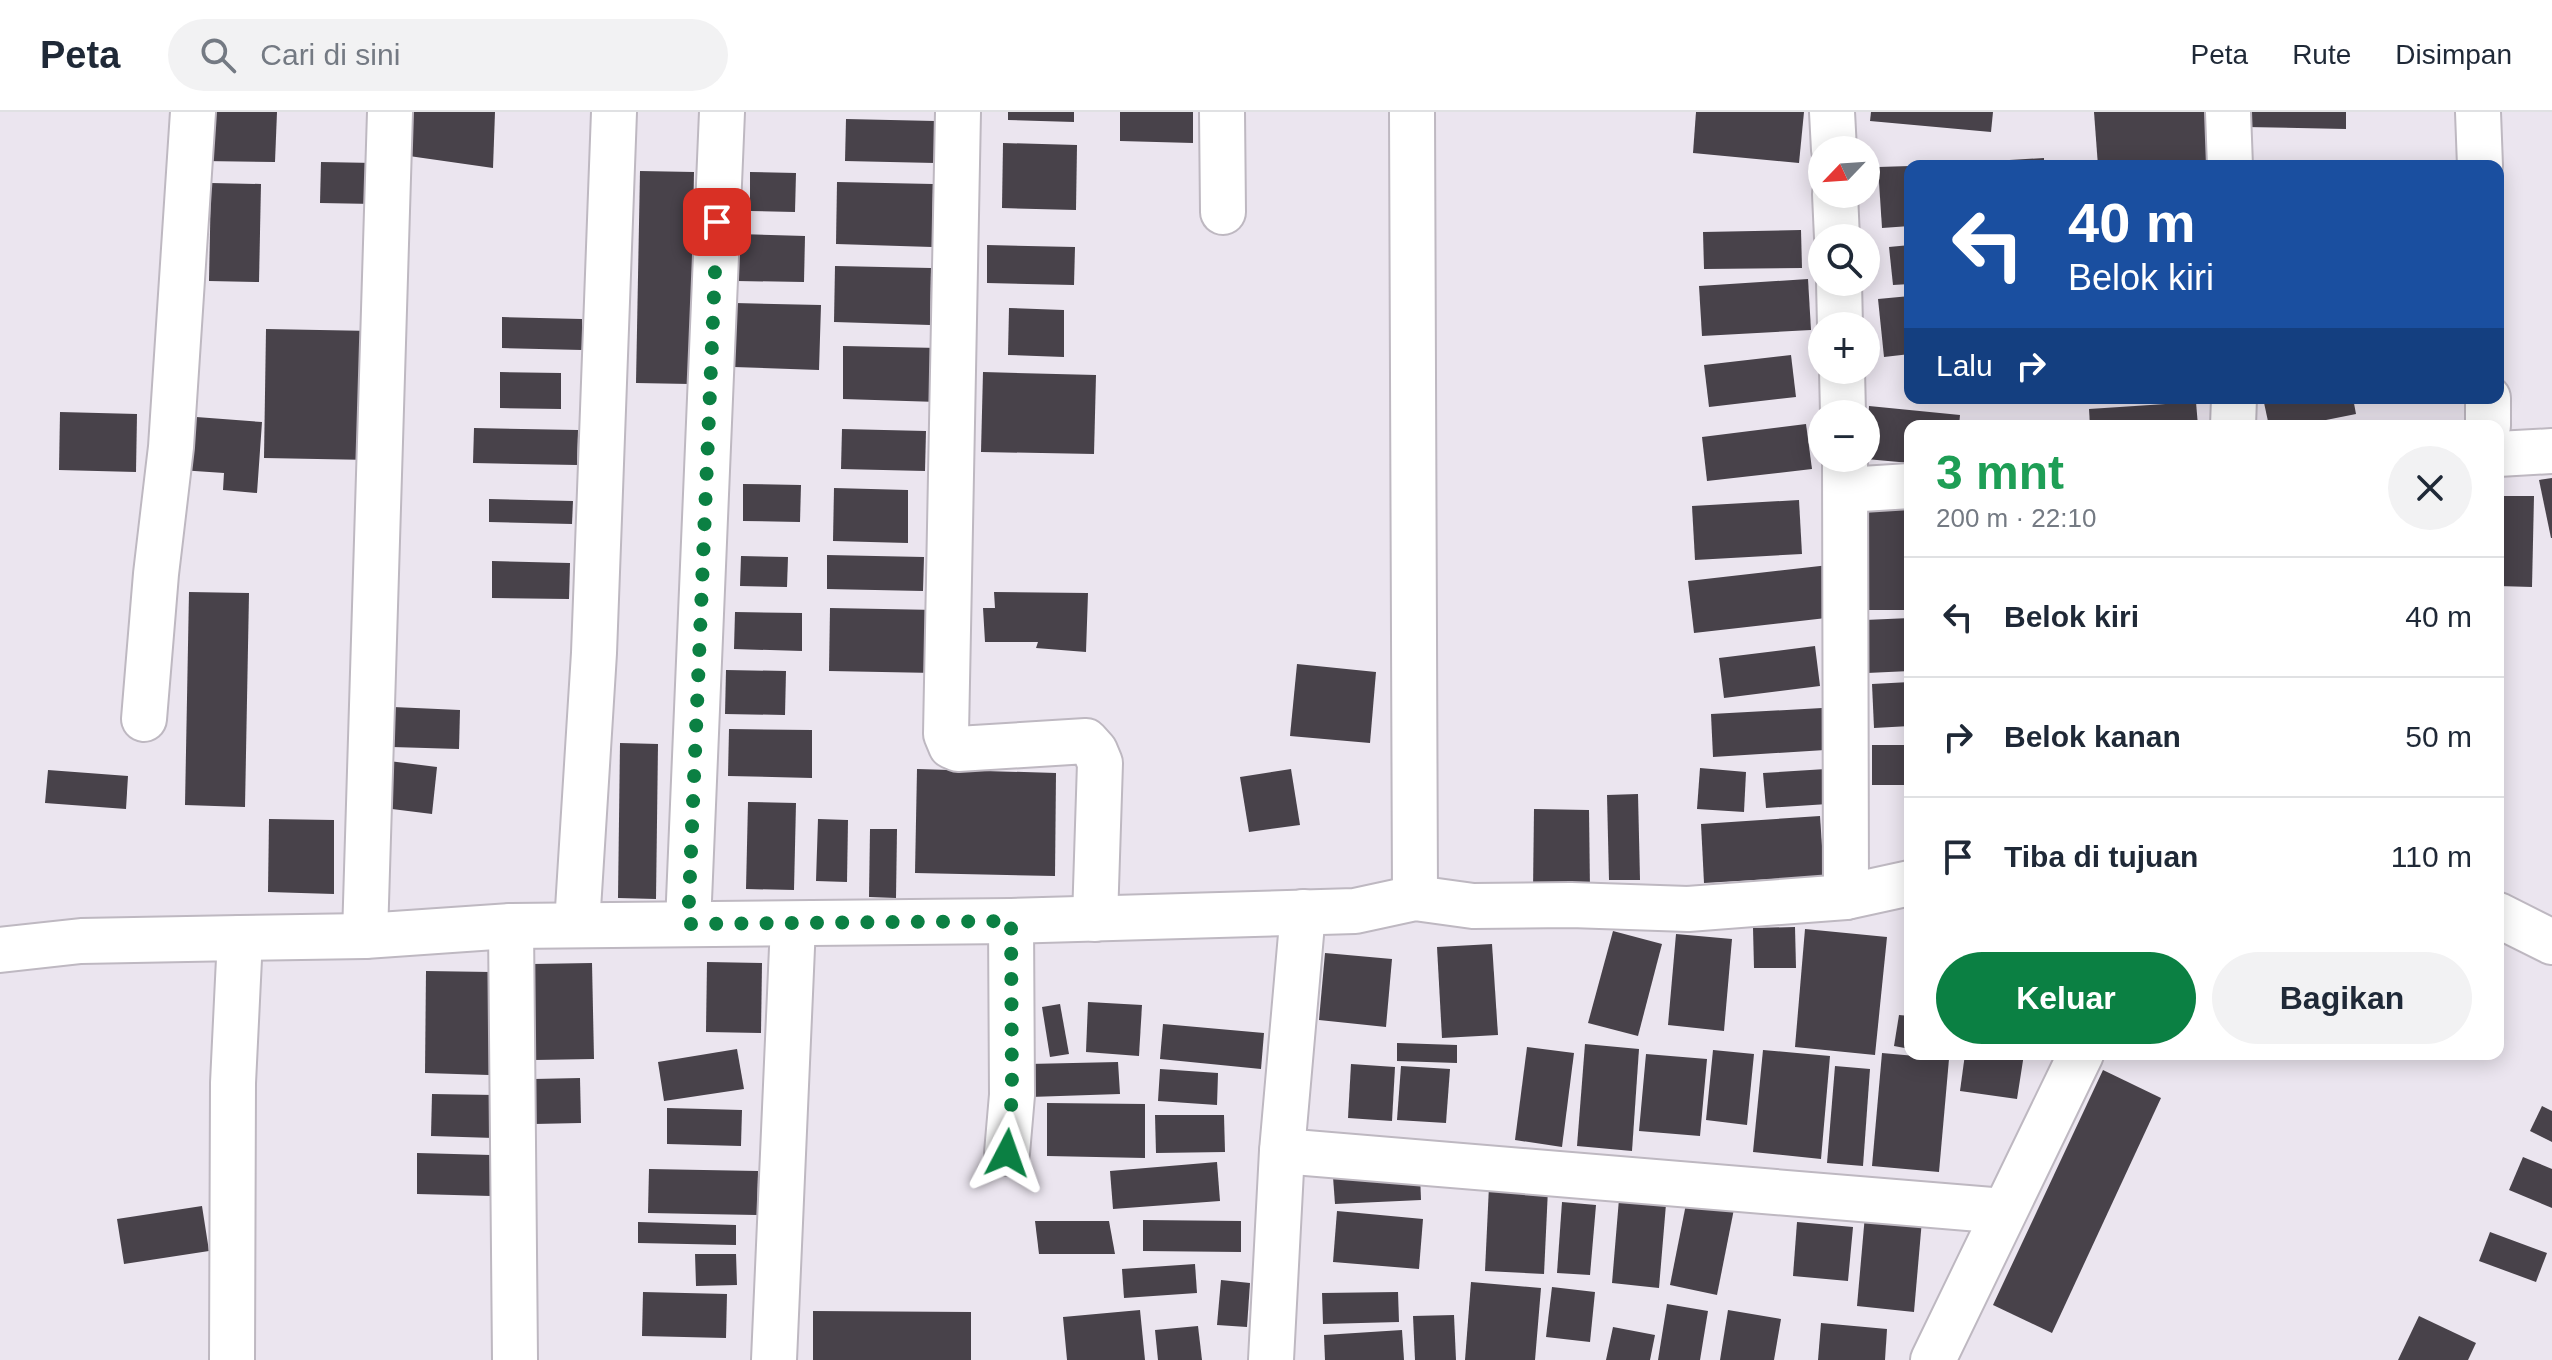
<!DOCTYPE html>
<html lang="id">
<meta charset="utf-8">
<style>
:root{--surface:#fff;--page:#f2f2f3;--text:#1f2937;--muted:#747a83;--line:#e0e1e3;--accent:#0b8043}
body{margin:0;font-family:Helvetica,sans-serif;background:var(--page);color:var(--text);height:100vh;display:flex;flex-direction:column;font-size:30px;white-space:nowrap}
*{box-sizing:border-box;margin:0}
p{font-size:26px;color:var(--muted)}
.icon{flex:none;width:44px;height:44px;fill:none;stroke:currentColor;stroke-width:2;stroke-linecap:round;stroke-linejoin:round}
.map{position:relative;flex:1;overflow:hidden}
.drawer{position:absolute;left:1904px;top:308px;width:600px;height:640px;display:flex;flex-direction:column;background:var(--surface);border-radius:16px;box-shadow:0 4px 20px #0003}
.drawer>*{flex:none}
.banner{position:absolute;left:1904px;top:48px;width:600px;height:244px;border-radius:16px;box-shadow:0 4px 20px #0003;background:#1a4fa0;color:#fff;overflow:hidden}
.needle{width:52px;rotate:245deg}
.controls{position:absolute;left:1808px;top:24px;display:grid;gap:16px}
.controls a{display:grid;place-items:center;width:72px;height:72px;border-radius:50%;background:var(--surface);box-shadow:0 4px 20px #0003;font-size:40px}
.pin{position:absolute;display:grid;place-items:center;width:68px;height:68px;color:#fff;margin:-34px;border-radius:16px;box-shadow:0 4px 12px #0006}
.me{position:absolute;width:88px;margin:-44px;rotate:4deg;stroke-linejoin:round;filter:drop-shadow(0 0 6px #0008)}
.turn{display:flex;align-items:center;gap:28px;height:168px;padding:0 32px;font-size:36px}
.turn .icon{width:104px;height:104px;stroke-width:2.5}
.turn b{display:block;font-size:56px;line-height:68px}
.then{display:flex;align-items:center;height:76px;padding:0 32px;background:#0003;gap:16px;font-size:30px}
.round{display:grid;place-items:center;flex:none;width:84px;height:84px;border-radius:42px;background:var(--page)}
.overview{display:flex;align-items:center;justify-content:space-between;height:136px;padding:0 32px}
h1{font-size:48px;font-weight:700;line-height:60px;color:#1e9e55}
.cta{display:flex;gap:16px;margin-top:auto;padding:16px 32px}
.cta a{flex:1;height:92px;border-radius:48px;background:var(--accent);color:#fff;font-size:32px;font-weight:700;line-height:92px;text-align:center}
.cta a+a{background:var(--page);color:var(--text)}
ul{padding:0;list-style:none}
li{display:flex;align-items:center;gap:24px;height:120px;padding:0 32px;border-top:2px solid var(--line)}
li div{flex:1}
li b{display:block;font-size:30px}
li em{font-style:normal}
header{display:flex;align-items:center;gap:48px;box-sizing:border-box;height:112px;padding:0 40px;background:var(--surface);border-bottom:2px solid var(--line)}
header strong{font-size:38px}
nav{display:flex;gap:44px;margin-inline-start:auto;font-size:28px}
.search{width:560px;height:72px;background:var(--page);display:flex;align-items:center;gap:20px;box-sizing:border-box;padding:0 28px;border-radius:44px;color:var(--muted);font-size:30px}
.map>svg:first-child{display:block}
.building{fill:#48424a}
.lines{fill:none;stroke-linecap:round;stroke-linejoin:round}
.minor-casing{stroke:#beb8c1;stroke-width:48}
.minor{stroke:#fff;stroke-width:44}
.route{stroke:#0b8043;stroke-width:14;stroke-dasharray:0 25.2}
</style>
<header>
<strong>Peta</strong>
<div class="search"><svg class="icon" aria-label="search" viewBox="0 0 24 24"><circle cx="10" cy="10" r="6"/><path d="M15 15l6 6"/></svg>Cari di sini</div>
<nav><a>Peta</a><a>Rute</a><a>Disimpan</a></nav>
</header>
<div class="map">
<svg width="2552" height="1248" viewBox="0 0 2552 1248">
<rect width="100%" height="100%" fill="#ebe5ef"/>
<g class="building">
<polygon points="204,0 277,0 275,50 203,49"/>
<polygon points="410,0 495,0 493,56 409,44"/>
<polygon points="1008,0 1074,0 1074,10 1008,8"/>
<polygon points="1120,0 1193,0 1193,31 1120,29"/>
<polygon points="1696,0 1804,0 1799,51 1693,41"/>
<polygon points="1871,0 1993,0 1991,20 1870,9"/>
<polygon points="2094,0 2212,0 2216,54 2098,54"/>
<polygon points="2247,0 2346,0 2346,17 2246,15"/>
<polygon points="846,7 935,9 935,51 845,49"/>
<polygon points="1003,31 1077,33 1076,98 1002,96"/>
<polygon points="2044,46 2044,54 1944,54 1944,52"/>
<polygon points="321,50 375,51 374,92 320,91"/>
<polygon points="1910,54 1910,114 1882,116 1878,55"/>
<polygon points="640,59 694,60 690,272 636,271"/>
<polygon points="750,60 796,61 795,100 750,99"/>
<polygon points="837,70 933,72 932,135 836,132"/>
<polygon points="211,71 261,72 259,170 209,169"/>
<polygon points="1801,118 1802,156 1704,157 1703,120"/>
<polygon points="738,122 805,124 804,170 737,169"/>
<polygon points="987,133 1075,135 1074,173 987,171"/>
<polygon points="1910,133 1910,172 1893,173 1889,135"/>
<polygon points="835,154 931,156 930,213 834,210"/>
<polygon points="1808,167 1811,218 1702,224 1699,174"/>
<polygon points="1910,184 1910,242 1884,245 1878,187"/>
<polygon points="735,191 821,193 819,258 734,255"/>
<polygon points="1009,196 1064,198 1064,245 1008,243"/>
<polygon points="502,205 582,207 582,238 502,236"/>
<polygon points="266,217 373,219 371,348 264,346"/>
<polygon points="843,234 939,236 938,290 843,287"/>
<polygon points="1791,243 1796,285 1709,295 1704,253"/>
<polygon points="500,260 561,261 561,297 500,296"/>
<polygon points="983,260 1096,263 1094,342 981,340"/>
<polygon points="2263,286 2353,286 2356,302 2296,314 2269,314"/>
<polygon points="2196,290 2198,314 2090,314 2089,297"/>
<polygon points="1869,294 1960,303 1959,314 1910,314 1910,351 1866,347"/>
<polygon points="60,300 137,302 136,360 59,358"/>
<polygon points="183,304 262,310 257,381 223,378 224,361 180,358"/>
<polygon points="1806,312 1812,357 1707,369 1702,325"/>
<polygon points="474,316 578,318 577,353 473,351"/>
<polygon points="842,317 926,319 925,359 841,357"/>
<polygon points="2552,366 2552,426 2551,426 2539,368"/>
<polygon points="743,372 801,373 800,410 743,409"/>
<polygon points="834,376 908,378 908,431 833,429"/>
<polygon points="2498,384 2534,384 2532,475 2498,474"/>
<polygon points="489,387 573,389 572,412 489,410"/>
<polygon points="1799,388 1802,442 1695,448 1692,394"/>
<polygon points="1860,392 1910,393 1910,498 1859,498"/>
<polygon points="827,443 924,445 923,479 827,477"/>
<polygon points="741,444 788,445 787,475 740,474"/>
<polygon points="492,449 570,451 569,487 492,486"/>
<polygon points="1829,453 1835,505 1694,521 1688,469"/>
<polygon points="189,480 249,481 245,695 185,693"/>
<polygon points="994,480 1088,481 1086,540 1036,536 1038,530 985,530 983,496 995,496"/>
<polygon points="830,496 937,498 935,561 829,559"/>
<polygon points="735,500 802,501 802,539 734,537"/>
<polygon points="1910,506 1910,559 1867,561 1865,508"/>
<polygon points="1815,534 1820,574 1724,586 1719,546"/>
<polygon points="1297,552 1376,560 1370,631 1290,624"/>
<polygon points="726,558 786,559 785,603 725,602"/>
<polygon points="1910,570 1910,614 1874,616 1872,572"/>
<polygon points="393,595 460,598 459,637 392,635"/>
<polygon points="1822,596 1825,638 1713,645 1711,602"/>
<polygon points="729,617 812,618 812,666 728,664"/>
<polygon points="620,631 658,632 656,787 618,786"/>
<rect x="1872" y="633" width="38" height="40"/>
<polygon points="389,649 437,655 432,702 384,696"/>
<polygon points="1700,656 1746,660 1744,700 1697,697"/>
<polygon points="917,657 1056,661 1055,764 915,761"/>
<polygon points="1291,657 1300,713 1249,720 1240,665"/>
<polygon points="1826,657 1828,692 1766,696 1763,661"/>
<polygon points="48,658 128,664 126,697 45,691"/>
<polygon points="1638,682 1640,768 1609,768 1607,683"/>
<polygon points="748,690 796,691 794,778 746,777"/>
<polygon points="1534,697 1589,698 1590,779 1533,779"/>
<polygon points="1820,704 1824,764 1704,771 1701,712"/>
<polygon points="269,707 334,708 334,782 268,780"/>
<polygon points="818,707 848,708 847,770 816,769"/>
<polygon points="870,717 897,717 896,786 869,785"/>
<polygon points="1795,815 1796,856 1754,856 1753,816"/>
<polygon points="1805,817 1887,825 1875,943 1795,935"/>
<polygon points="1613,819 1662,832 1638,924 1588,911"/>
<polygon points="1676,822 1732,827 1724,919 1668,913"/>
<polygon points="1492,832 1498,923 1442,926 1437,835"/>
<polygon points="1325,841 1392,847 1386,915 1319,908"/>
<polygon points="707,850 762,851 761,921 706,920"/>
<polygon points="592,851 594,947 534,948 532,852"/>
<polygon points="426,859 491,860 489,963 425,961"/>
<polygon points="1088,890 1142,893 1139,944 1086,940"/>
<polygon points="1060,892 1069,942 1050,945 1042,895"/>
<polygon points="1899,903 1910,904 1910,937 1894,934"/>
<polygon points="1163,912 1264,921 1261,957 1160,947"/>
<polygon points="1397,931 1457,933 1457,951 1397,949"/>
<polygon points="1585,932 1639,937 1632,1039 1577,1034"/>
<polygon points="1527,935 1574,941 1562,1035 1515,1028"/>
<polygon points="737,937 744,977 664,989 658,950"/>
<polygon points="1713,938 1754,942 1747,1013 1706,1008"/>
<polygon points="1763,938 1830,944 1821,1047 1753,1040"/>
<polygon points="1882,941 1949,947 1939,1060 1872,1054"/>
<polygon points="1646,942 1707,947 1700,1024 1639,1019"/>
<polygon points="1965,942 2024,942 2017,987 1960,979"/>
<polygon points="1118,950 1120,982 1030,985 1028,952"/>
<polygon points="1351,952 1395,955 1392,1009 1348,1006"/>
<polygon points="1401,954 1450,957 1446,1011 1397,1008"/>
<polygon points="1835,954 1870,957 1863,1054 1827,1051"/>
<polygon points="1160,957 1218,961 1217,993 1158,989"/>
<polygon points="2103,958 2161,986 2052,1221 1993,1193"/>
<polygon points="580,966 581,1011 534,1012 534,967"/>
<polygon points="432,982 495,983 494,1026 431,1024"/>
<polygon points="1047,991 1145,992 1145,1046 1047,1044"/>
<polygon points="2542,994 2552,999 2552,1030 2530,1019"/>
<polygon points="667,996 742,998 741,1034 667,1032"/>
<polygon points="1155,1003 1224,1003 1225,1040 1156,1041"/>
<polygon points="417,1041 491,1043 491,1084 417,1082"/>
<polygon points="2523,1045 2552,1057 2552,1096 2509,1078"/>
<polygon points="1217,1050 1220,1089 1113,1097 1110,1059"/>
<polygon points="649,1057 758,1059 757,1103 648,1101"/>
<polygon points="1420,1062 1421,1088 1335,1092 1333,1065"/>
<polygon points="1489,1074 1548,1077 1544,1162 1485,1159"/>
<polygon points="1619,1087 1666,1092 1659,1176 1612,1171"/>
<polygon points="1687,1087 1734,1097 1717,1183 1670,1173"/>
<polygon points="1562,1090 1596,1093 1590,1163 1557,1161"/>
<polygon points="202,1094 209,1139 124,1152 117,1107"/>
<polygon points="1337,1099 1423,1107 1419,1157 1333,1150"/>
<polygon points="1865,1103 1922,1108 1914,1200 1857,1194"/>
<polygon points="1143,1108 1241,1109 1241,1140 1143,1139"/>
<polygon points="1035,1109 1109,1109 1115,1142 1039,1142"/>
<polygon points="638,1110 736,1113 736,1133 638,1131"/>
<polygon points="1797,1110 1853,1115 1848,1169 1793,1164"/>
<polygon points="2490,1120 2547,1141 2536,1170 2479,1149"/>
<polygon points="695,1142 736,1142 737,1173 696,1174"/>
<polygon points="1195,1152 1197,1181 1124,1186 1122,1157"/>
<polygon points="1221,1168 1250,1171 1247,1215 1217,1213"/>
<polygon points="1471,1170 1541,1176 1535,1248 1465,1248"/>
<polygon points="1552,1175 1595,1180 1590,1230 1546,1225"/>
<polygon points="643,1180 727,1182 726,1226 642,1224"/>
<polygon points="1398,1180 1399,1210 1323,1212 1322,1181"/>
<polygon points="1667,1192 1708,1199 1700,1248 1658,1248"/>
<polygon points="1140,1198 1145,1248 1067,1248 1063,1205"/>
<polygon points="1728,1198 1781,1207 1774,1248 1720,1248"/>
<polygon points="813,1199 971,1200 971,1248 813,1248"/>
<polygon points="1454,1203 1456,1248 1415,1248 1413,1204"/>
<polygon points="2419,1204 2476,1231 2468,1248 2398,1248"/>
<polygon points="1821,1211 1887,1217 1885,1248 1818,1248"/>
<polygon points="1198,1214 1202,1248 1158,1248 1155,1218"/>
<polygon points="1613,1215 1655,1223 1650,1248 1606,1248"/>
<polygon points="1402,1218 1404,1248 1325,1248 1324,1223"/>
</g>
<g class="lines">
<g class="minor-casing">
<g id="minor">
<polyline points="958,0 946,622 951,634 958,637 1086,629 1095,639 1100,651 1095,807"/>
<polyline points="1222,0 1223,100"/>
<polyline points="1412,0 1415,786"/>
<polyline points="1832,0 1834,38"/>
<polyline points="2228,0 2230,54"/>
<polyline points="2478,0 2480,54"/>
<polyline points="1835,82 1837,126"/>
<polyline points="1839,170 1840,214"/>
<polyline points="1842,258 1843,302"/>
<polyline points="2488,286 2488,314"/>
<polyline points="2233,314 2234,286"/>
<polyline points="2498,342 2552,339"/>
<polyline points="1845,346 1846,785"/>
<polyline points="1846,378 1910,374"/>
<polyline points="144,607 156,462 171,335 193,0"/>
<polyline points="2498,803 2552,830"/>
<polyline points="688,812 722,0"/>
<polyline points="577,813 594,541 614,0"/>
<polyline points="511,814 515,1248"/>
<polyline points="365,824 390,0"/>
<polyline points="240,826 365,824 511,814 1011,809 1355,799 1415,786 1473,794 1571,793 1688,797 1846,785 1910,771"/>
<polyline points="0,838 81,829 240,826 233,971 232,1248"/>
<polyline points="1282,1039 2004,1099"/>
<polyline points="1007,1041 1012,983 1011,809"/>
<polyline points="774,1248 793,813"/>
<polyline points="1271,1248 1282,1039 1303,800"/>
<polyline points="1933,1248 2081,942"/>
</g>
</g>
<use href="#minor" class="minor"/>
</g>
<g class="lines">
<polyline class="route" points="717,110 688,812 1011,809 1012,983 1007,1041"/>
</g>
</svg>
<div class="controls">
<a><svg class="needle" viewBox="-14 -14 28 28"><path d="M0-13l5 13h-10z" fill="#e53935"/><path d="M0 13l5-13h-10z" fill="#747a83"/></svg></a>
<a><svg class="icon" aria-label="search" viewBox="0 0 24 24"><circle cx="10" cy="10" r="6"/><path d="M15 15l6 6"/></svg></a>
<a>+</a>
<a>−</a>
</div>
<div class="pin" style="left:717px;top:110px;background:#d93025"><svg class="icon" aria-label="arrive" viewBox="0 0 24 24"><path d="M6 21V4h12l-3 4 3 4H6"/></svg></div>
<svg class="me" style="left:1007px;top:1041px" viewBox="-20 -20 40 40"><path d="M0-17L14 15 0 8-14 15z" fill="#0b8043" stroke="#fff" stroke-width="4"/></svg>
<div class="banner">
<div class="turn"><svg class="icon" aria-label="left" viewBox="0 0 24 24"><path d="M17 20v-9H6M10 6l-5 5 5 5"/></svg><div><b>40 m</b>Belok kiri</div></div>
<div class="then">Lalu<svg class="icon" aria-label="right" viewBox="0 0 24 24"><path d="M7 20v-9h11M14 6l5 5-5 5"/></svg></div>
</div>
<section class="drawer">
<div class="overview"><div><h1>3 mnt</h1><p>200 m · 22:10</p></div><a class="round"><svg class="icon" aria-label="close" viewBox="0 0 24 24"><path d="M6 6l12 12M18 6L6 18"/></svg></a></div>
<ul>
<li><svg class="icon" aria-label="left" viewBox="0 0 24 24"><path d="M17 20v-9H6M10 6l-5 5 5 5"/></svg><div><b>Belok kiri</b></div><em>40 m</em></li>
<li><svg class="icon" aria-label="right" viewBox="0 0 24 24"><path d="M7 20v-9h11M14 6l5 5-5 5"/></svg><div><b>Belok kanan</b></div><em>50 m</em></li>
<li><svg class="icon" aria-label="arrive" viewBox="0 0 24 24"><path d="M6 21V4h12l-3 4 3 4H6"/></svg><div><b>Tiba di tujuan</b></div><em>110 m</em></li>
</ul>
<div class="cta"><a>Keluar</a><a>Bagikan</a></div>
</section>
</div>
